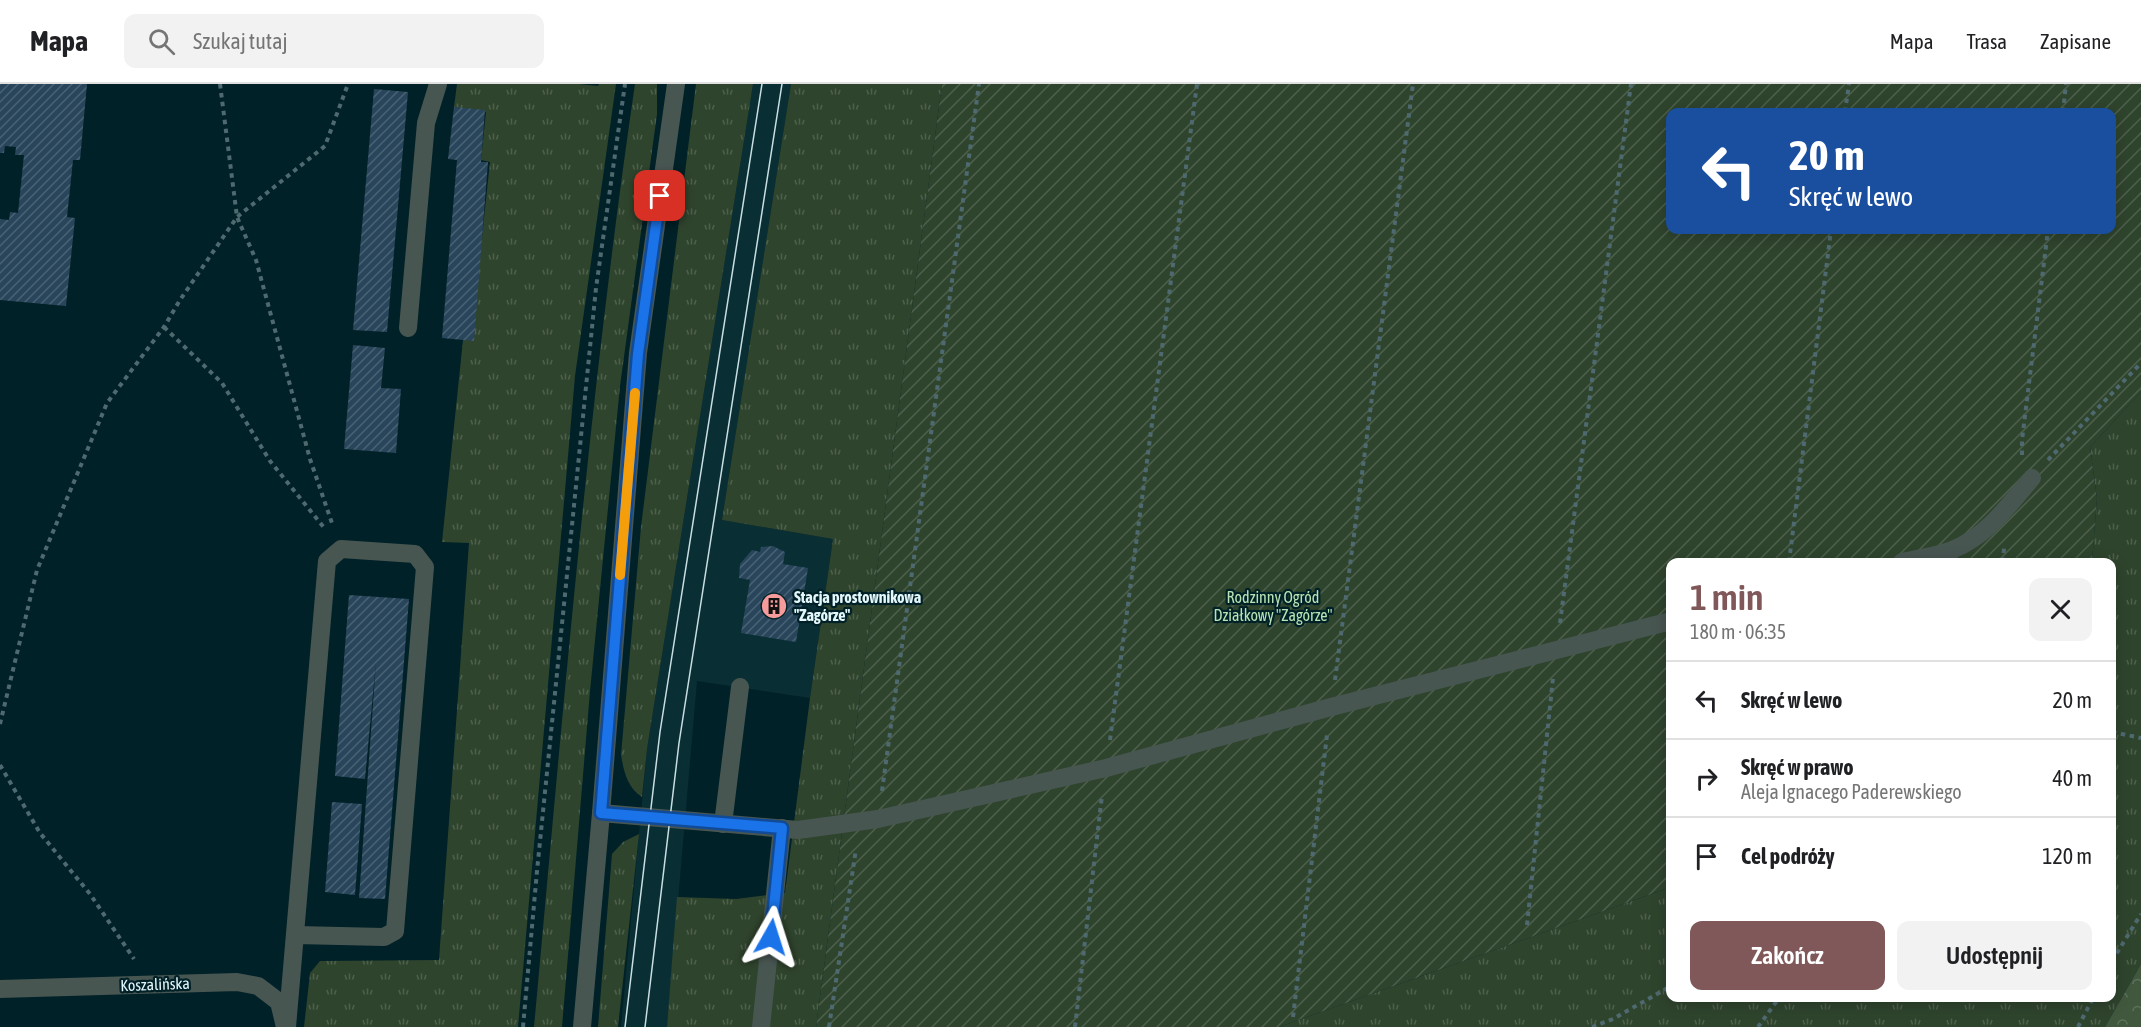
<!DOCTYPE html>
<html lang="pl">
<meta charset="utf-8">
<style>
:root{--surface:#fff;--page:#f2f2f2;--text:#202124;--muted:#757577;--line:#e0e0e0;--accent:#80585a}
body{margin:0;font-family:"Asap Condensed",sans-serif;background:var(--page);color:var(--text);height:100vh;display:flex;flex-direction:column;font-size:22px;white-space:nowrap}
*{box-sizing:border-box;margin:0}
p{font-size:20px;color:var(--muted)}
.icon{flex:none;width:33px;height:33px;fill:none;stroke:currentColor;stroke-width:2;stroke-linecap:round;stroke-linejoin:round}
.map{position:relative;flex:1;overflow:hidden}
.side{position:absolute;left:1666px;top:474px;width:450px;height:444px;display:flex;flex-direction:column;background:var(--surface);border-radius:12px;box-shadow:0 3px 15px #0003}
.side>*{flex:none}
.banner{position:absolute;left:1666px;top:24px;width:450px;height:126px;border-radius:12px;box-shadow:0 3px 15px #0003;background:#1a4fa0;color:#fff;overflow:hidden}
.pin{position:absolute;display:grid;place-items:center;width:51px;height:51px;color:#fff;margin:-26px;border-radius:12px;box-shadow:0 3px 9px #0006}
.me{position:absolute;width:66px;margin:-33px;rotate:6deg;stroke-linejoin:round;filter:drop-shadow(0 0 4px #0008)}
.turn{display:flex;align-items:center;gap:21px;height:126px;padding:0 24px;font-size:27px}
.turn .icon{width:78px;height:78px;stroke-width:2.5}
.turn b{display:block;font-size:42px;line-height:51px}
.round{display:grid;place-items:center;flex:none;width:63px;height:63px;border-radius:12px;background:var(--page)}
.headline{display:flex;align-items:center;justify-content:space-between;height:102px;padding:0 24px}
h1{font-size:36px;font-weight:600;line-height:45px;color:var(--accent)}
.primary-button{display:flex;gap:12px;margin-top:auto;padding:12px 24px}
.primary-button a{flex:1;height:69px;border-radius:12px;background:var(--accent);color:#fff;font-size:24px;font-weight:600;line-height:69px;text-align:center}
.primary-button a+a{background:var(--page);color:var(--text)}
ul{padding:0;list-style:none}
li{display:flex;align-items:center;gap:18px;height:78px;padding:0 24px;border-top:2px solid var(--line)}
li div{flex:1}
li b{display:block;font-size:22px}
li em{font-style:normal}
header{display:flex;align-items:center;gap:36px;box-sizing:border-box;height:84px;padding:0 30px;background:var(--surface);border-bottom:2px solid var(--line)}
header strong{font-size:28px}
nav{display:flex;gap:33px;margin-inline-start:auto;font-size:21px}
.search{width:420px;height:54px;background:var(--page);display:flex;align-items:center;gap:15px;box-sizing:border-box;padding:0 21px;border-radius:12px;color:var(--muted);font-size:22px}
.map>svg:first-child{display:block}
.built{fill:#092f34}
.grass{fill:url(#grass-tufts)}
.forest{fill:url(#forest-crowns)}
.garden{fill:url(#garden-furrows);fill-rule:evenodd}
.building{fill:url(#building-hatch)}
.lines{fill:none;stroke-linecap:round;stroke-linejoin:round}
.path{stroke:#4e6a70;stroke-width:4;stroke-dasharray:4.5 4.5;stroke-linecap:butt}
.service{stroke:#485652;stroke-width:18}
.minor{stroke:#485652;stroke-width:18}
.tertiary{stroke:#485652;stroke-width:18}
.tram{stroke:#c9dee2;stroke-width:1.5}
.route-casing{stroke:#114b97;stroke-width:15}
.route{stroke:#1a73e8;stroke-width:10}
.slow{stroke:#f59e0b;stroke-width:10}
.labels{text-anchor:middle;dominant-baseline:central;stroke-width:4.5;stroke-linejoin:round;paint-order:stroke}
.poi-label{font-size:16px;font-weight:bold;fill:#e4f7fb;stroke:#002127;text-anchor:start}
.park-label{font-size:16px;fill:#b8e4b3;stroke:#002127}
.street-label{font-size:16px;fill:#e4f7fb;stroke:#002127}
</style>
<header>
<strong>Mapa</strong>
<div class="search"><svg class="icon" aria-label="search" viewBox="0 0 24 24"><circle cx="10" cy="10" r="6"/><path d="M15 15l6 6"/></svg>Szukaj tutaj</div>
<nav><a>Mapa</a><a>Trasa</a><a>Zapisane</a></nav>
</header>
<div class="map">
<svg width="2141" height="943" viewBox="0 0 2141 943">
<defs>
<pattern id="grass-tufts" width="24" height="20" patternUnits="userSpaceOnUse" patternTransform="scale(1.5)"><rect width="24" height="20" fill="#2f442d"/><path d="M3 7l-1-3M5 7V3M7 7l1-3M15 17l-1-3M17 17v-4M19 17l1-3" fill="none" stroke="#4d604c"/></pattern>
<pattern id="forest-crowns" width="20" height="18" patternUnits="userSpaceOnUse" patternTransform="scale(1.5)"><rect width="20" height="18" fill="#41583e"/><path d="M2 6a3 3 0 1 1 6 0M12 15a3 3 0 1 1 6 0" fill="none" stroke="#5c715b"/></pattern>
<pattern id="garden-furrows" width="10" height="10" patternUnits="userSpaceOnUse" patternTransform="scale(1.5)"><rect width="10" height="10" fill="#2f442d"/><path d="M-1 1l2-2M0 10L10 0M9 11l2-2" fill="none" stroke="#4d604c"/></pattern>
<pattern id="building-hatch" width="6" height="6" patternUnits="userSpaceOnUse" patternTransform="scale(1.5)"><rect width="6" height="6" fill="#29455b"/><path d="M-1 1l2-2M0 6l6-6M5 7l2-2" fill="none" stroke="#486173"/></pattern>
</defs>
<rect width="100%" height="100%" fill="#002127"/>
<polygon class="built" points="753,0 791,0 722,436 833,455 810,614 697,597 667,943 621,943 647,665"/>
<g class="grass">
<polygon points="457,0 579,0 598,2 599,0 616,0 575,292 518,943 304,943 310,889 320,877 439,876 469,459 442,458 463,256 471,256 490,78 481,76 486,28 454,23"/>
<path d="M635,0H657V30L620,302L590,607L562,943H534C563,628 589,313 635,0Z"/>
<path d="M696,0H753L647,665L642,713C627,703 624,688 621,671L641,443Z"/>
<polygon points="791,0 942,0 816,943 667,943 677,813 736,815 785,809 810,614 833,455 722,436"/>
<polygon points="2141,308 2141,880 2105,943 1279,943 1671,803 1671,914 2112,914 2112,478 2092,478 2097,414 2090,363"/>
<polygon points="639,750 618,943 598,943 612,770 623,758"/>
</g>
<polygon class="forest" points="2141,880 2141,943 2105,943"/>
<path class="garden" d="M942,0H2141V308L2090,363L2097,414L2092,478H1671V803L1279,943H816ZM1671,28H2112V146H1671Z"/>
<g class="building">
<polygon points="0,0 87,0 80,76 73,76 67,133 75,134 66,222 0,216 0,135 9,136 10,128 18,129 24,71 15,71 16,63 5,62 4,69 0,69"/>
<polygon points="374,5 408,8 387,248 353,246"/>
<polygon points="454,23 485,26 481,78 488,78 474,257 442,254 457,76 448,75"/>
<polygon points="353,261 385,264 381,304 401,305 396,369 344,365"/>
<polygon points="773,462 785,468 783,480 808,484 796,558 741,549 750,496 739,494 740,480 752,466 760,468 761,463"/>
<polygon points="349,511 409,515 385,815 359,814 376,578 365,695 335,692"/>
<polygon points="332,718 362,720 355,811 325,808"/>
</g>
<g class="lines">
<g class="path">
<polyline points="220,0 237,133 256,176 310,375 333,442"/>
<polyline points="1845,28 1849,0"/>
<polyline points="2063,28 2066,0"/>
<polyline points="164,243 222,299 270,377 326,446"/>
<polyline points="2022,371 2022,356 2048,146"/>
<polyline points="2048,376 2141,279"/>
<polyline points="1789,478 1831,146"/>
<polyline points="2003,478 2004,464"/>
<polyline points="1560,539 1631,0"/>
<polyline points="1335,596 1413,0"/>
<polyline points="0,640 37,486 107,319 164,243 180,216 237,133 325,62 348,0"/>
<polyline points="2112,648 2141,654"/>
<polyline points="1110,656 1197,0"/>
<polyline points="0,681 40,749 90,810 134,875"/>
<polyline points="882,707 979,0"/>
<polyline points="1527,841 1553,594"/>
<polyline points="2112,877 2141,830"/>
<polyline points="1293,933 1327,651"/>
<polyline points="523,943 537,787 596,204 625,0"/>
<polyline points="829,943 856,765"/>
<polyline points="1075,943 1102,711"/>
<polyline points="1592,943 1613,935 1671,902"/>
<polyline points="1758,943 1779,914"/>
<polyline points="2078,943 2093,914"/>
</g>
<g class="service">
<polyline points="408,244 426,39 438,0"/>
<path d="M1902,478C1918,474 1937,472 1952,466C1987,452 2008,422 2032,394"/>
<polyline points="601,729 798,746 878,735 1106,684 1331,623 1671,537"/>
<polyline points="723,740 740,603"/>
<polyline points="287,943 327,477 341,465 415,470 425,483 395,847 384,853 296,851"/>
<polyline points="761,943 782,744"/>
</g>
<polyline class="minor" points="0,905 237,898 258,902 279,918 285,943"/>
<polyline class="tertiary" points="582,943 601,729 638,269 676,0"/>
<g class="tram">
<polyline points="625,943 660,648 762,0"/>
<polyline points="645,943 679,659 782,0"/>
</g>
</g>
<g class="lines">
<g class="route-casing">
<polyline id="route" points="660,112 638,270 601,729 782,744 771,853"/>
</g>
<use href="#route" class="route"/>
<polyline class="slow" points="620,491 635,309"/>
</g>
<defs>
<g id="building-disc" transform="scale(1.35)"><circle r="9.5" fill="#f59b9b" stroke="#002127"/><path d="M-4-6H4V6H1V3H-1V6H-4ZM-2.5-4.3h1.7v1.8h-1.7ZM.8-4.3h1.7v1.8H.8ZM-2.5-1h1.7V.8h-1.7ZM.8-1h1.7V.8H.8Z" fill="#111"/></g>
</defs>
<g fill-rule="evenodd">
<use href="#building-disc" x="774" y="522"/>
</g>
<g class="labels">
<g class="poi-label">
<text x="794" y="513">Stacja prostownikowa<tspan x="794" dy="18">"Zagórze"</tspan></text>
</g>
<g class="park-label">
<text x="1273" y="513">Rodzinny Ogród<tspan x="1273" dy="18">Działkowy "Zagórze"</tspan></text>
</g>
<g class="street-label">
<text transform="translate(155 900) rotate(-2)">Koszalińska</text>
</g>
</g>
</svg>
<div class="pin" style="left:660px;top:112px;background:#d93025"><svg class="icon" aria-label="arrive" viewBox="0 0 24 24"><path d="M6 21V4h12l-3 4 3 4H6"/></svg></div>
<svg class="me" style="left:771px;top:853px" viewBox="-20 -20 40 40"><path d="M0-17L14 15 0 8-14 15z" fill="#1a73e8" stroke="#fff" stroke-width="4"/></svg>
<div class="banner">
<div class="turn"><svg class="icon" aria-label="left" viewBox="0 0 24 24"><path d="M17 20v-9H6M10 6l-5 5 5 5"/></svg><div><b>20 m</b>Skręć w lewo</div></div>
</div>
<section class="side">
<div class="headline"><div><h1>1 min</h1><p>180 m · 06:35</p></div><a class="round"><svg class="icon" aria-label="close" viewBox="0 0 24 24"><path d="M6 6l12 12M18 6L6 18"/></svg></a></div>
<ul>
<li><svg class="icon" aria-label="left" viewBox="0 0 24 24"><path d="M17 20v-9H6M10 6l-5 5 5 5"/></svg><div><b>Skręć w lewo</b></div><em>20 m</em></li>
<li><svg class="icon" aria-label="right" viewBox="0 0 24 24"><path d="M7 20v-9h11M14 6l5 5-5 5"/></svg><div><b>Skręć w prawo</b><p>Aleja Ignacego Paderewskiego</p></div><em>40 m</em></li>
<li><svg class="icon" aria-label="arrive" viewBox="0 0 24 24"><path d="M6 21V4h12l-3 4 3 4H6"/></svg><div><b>Cel podróży</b></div><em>120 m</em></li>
</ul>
<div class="primary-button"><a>Zakończ</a><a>Udostępnij</a></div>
</section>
</div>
